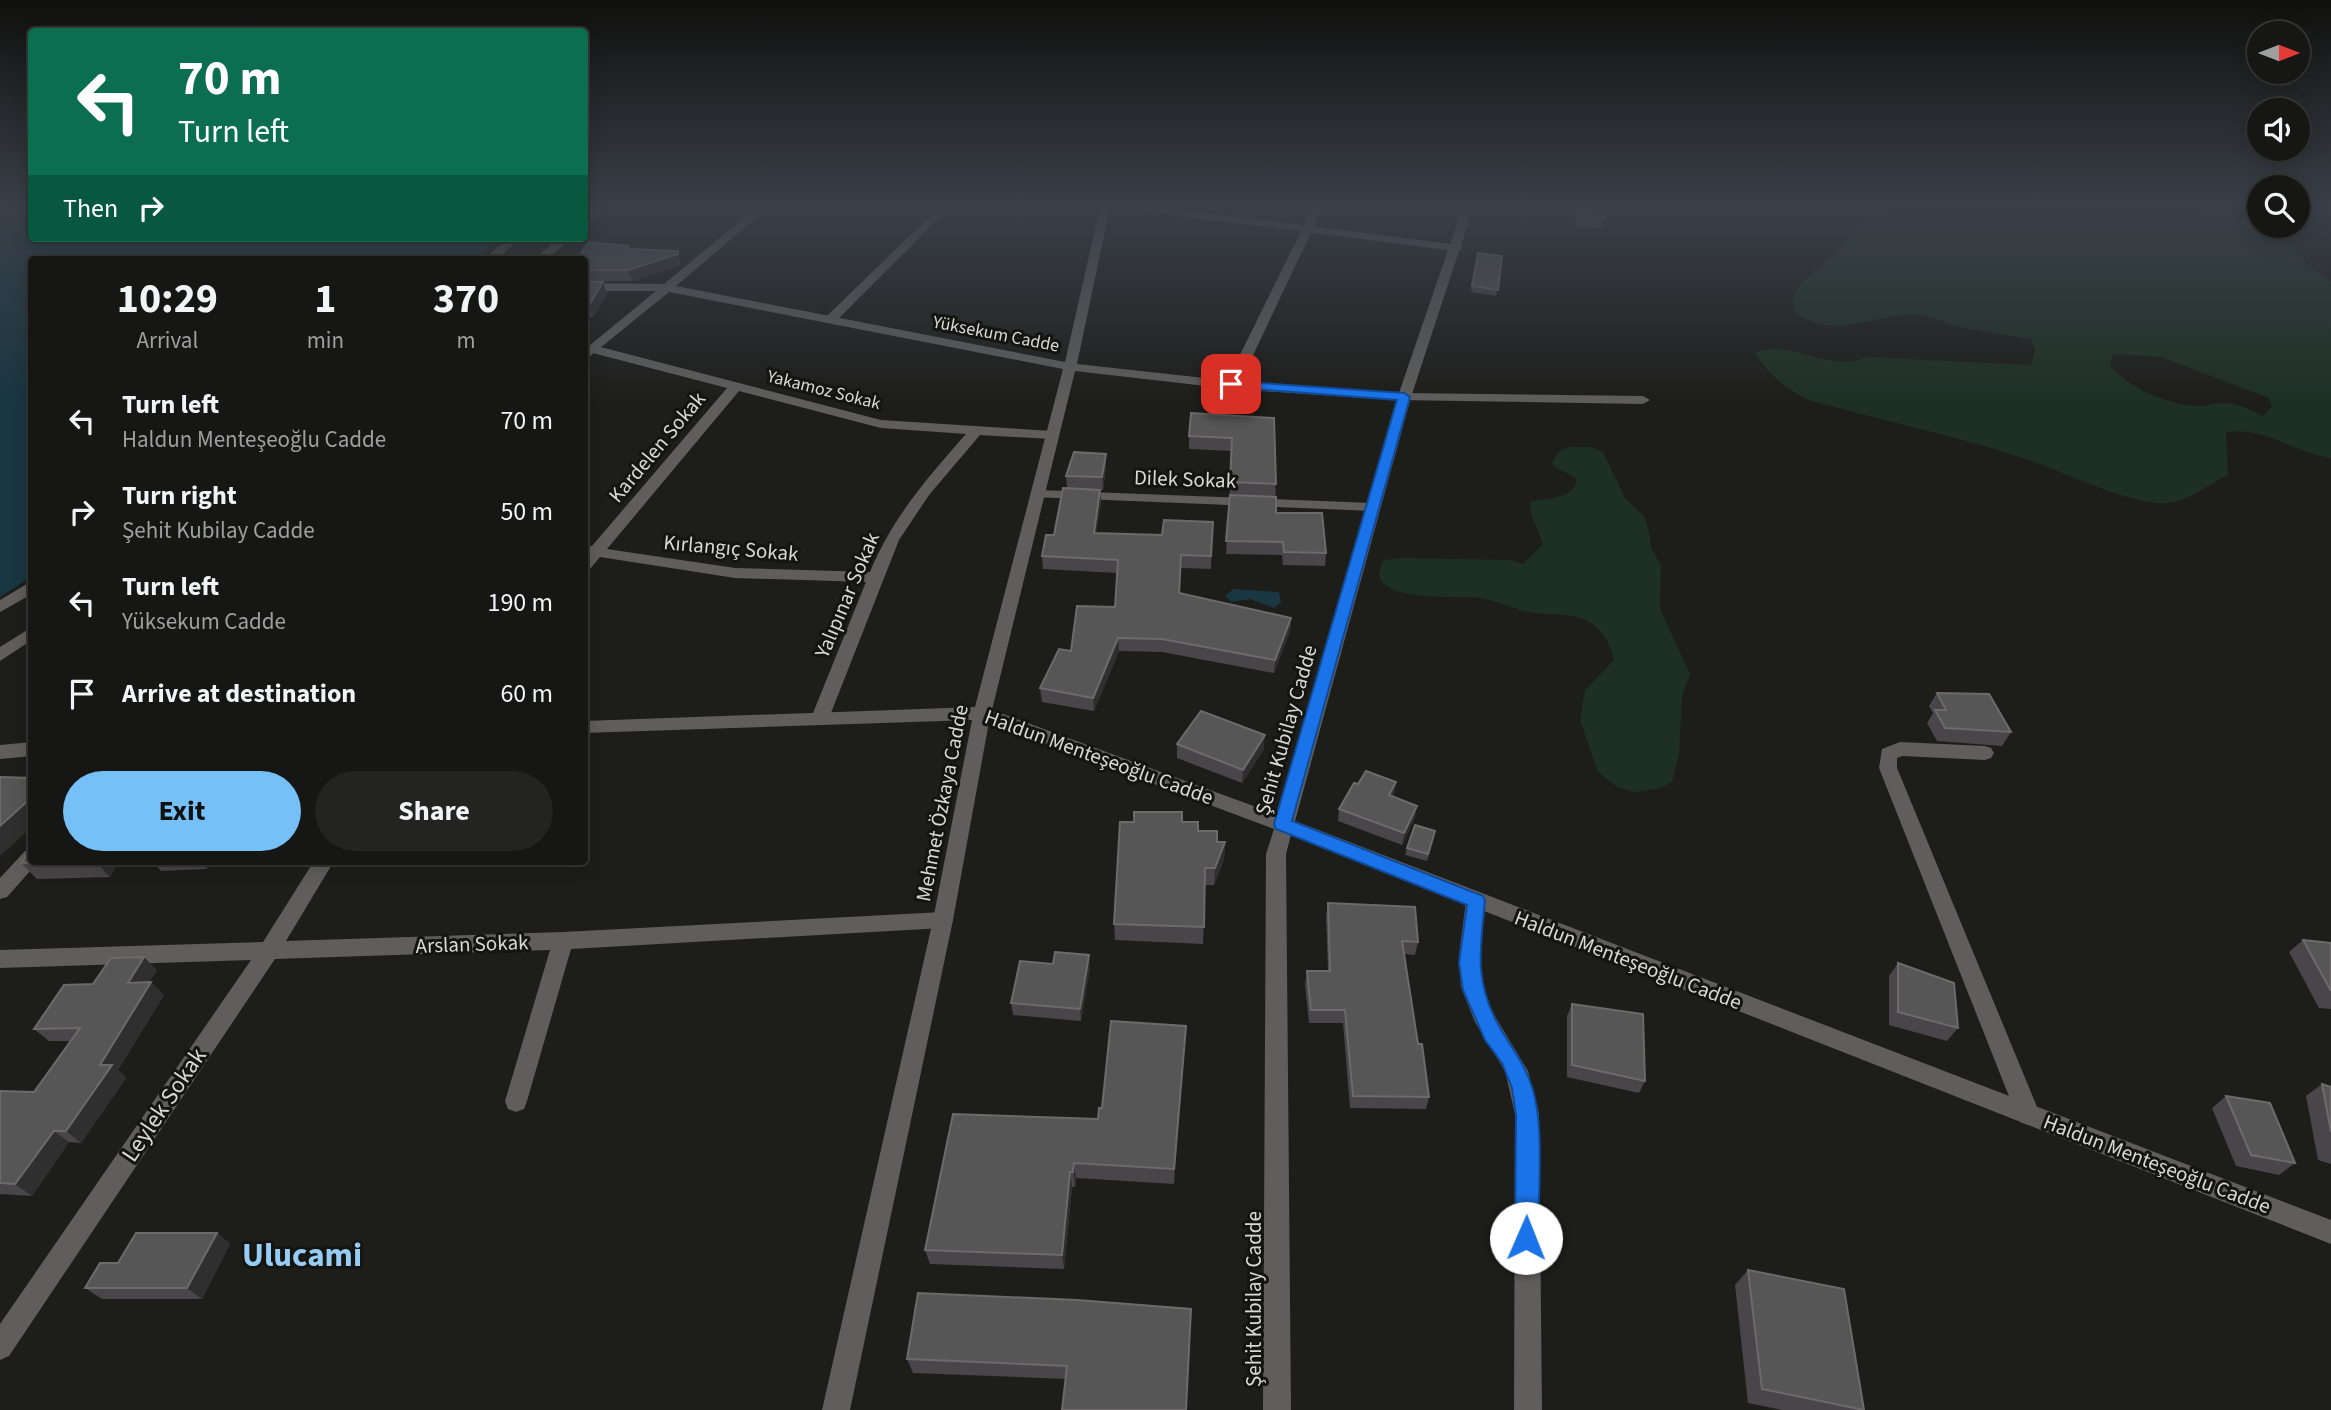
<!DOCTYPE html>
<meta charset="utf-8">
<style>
:root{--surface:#161614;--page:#232322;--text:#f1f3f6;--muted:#9e9fa0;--line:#353534;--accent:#75c0f6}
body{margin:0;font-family:"Source Sans 3",sans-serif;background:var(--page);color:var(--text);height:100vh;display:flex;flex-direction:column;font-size:26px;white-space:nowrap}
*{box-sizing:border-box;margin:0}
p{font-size:23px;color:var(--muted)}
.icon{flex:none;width:38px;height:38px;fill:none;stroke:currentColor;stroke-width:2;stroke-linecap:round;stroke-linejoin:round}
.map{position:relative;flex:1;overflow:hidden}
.sheet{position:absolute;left:28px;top:256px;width:560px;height:609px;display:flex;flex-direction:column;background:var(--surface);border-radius:7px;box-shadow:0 4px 18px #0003,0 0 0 2px var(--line)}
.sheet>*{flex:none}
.banner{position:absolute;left:28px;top:28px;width:560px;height:214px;border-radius:7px;box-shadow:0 4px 18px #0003,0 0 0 2px var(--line);background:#0b6e4f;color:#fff;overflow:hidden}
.needle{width:46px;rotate:90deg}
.fabs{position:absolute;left:2247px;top:21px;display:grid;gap:14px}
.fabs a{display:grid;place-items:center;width:63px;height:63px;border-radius:50%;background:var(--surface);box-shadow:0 4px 18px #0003,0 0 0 2px var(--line);font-size:35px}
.pin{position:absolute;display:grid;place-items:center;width:60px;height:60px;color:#fff;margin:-30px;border-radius:14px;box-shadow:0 4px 10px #0006}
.me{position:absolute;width:77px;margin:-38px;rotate:1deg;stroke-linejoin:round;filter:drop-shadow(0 0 5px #0008)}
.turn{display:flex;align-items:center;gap:24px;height:147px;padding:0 35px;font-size:32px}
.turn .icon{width:91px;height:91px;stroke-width:2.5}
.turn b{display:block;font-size:49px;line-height:60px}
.then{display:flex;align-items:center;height:66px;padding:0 35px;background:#0003;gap:14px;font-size:26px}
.eta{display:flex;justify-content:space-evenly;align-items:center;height:119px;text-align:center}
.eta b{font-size:42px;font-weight:700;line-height:49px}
.action{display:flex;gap:14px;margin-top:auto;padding:14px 35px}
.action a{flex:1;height:80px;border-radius:42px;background:var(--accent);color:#111;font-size:28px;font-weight:700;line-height:80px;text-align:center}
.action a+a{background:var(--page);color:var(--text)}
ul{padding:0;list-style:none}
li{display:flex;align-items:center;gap:21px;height:91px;padding:0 35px}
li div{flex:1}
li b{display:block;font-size:26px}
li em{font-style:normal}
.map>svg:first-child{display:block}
.green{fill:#1e3024;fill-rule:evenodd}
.water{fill:#193641}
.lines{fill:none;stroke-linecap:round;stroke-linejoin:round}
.pedestrian{fill:#5f5e5d;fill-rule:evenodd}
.minor{fill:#5f5e5d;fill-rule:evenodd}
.tertiary{fill:#5f5e5d;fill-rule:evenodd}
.wall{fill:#484648}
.shaded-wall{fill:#302f2f}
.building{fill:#575657;stroke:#6c6a6b;stroke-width:2}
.route{fill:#1a73e8;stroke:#114b97;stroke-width:2}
.labels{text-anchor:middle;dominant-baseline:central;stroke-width:6;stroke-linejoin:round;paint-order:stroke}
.far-street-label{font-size:18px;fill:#d8d8d6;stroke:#141411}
.street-label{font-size:21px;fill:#d8d8d6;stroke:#141411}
.near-street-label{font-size:24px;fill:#d8d8d6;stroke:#141411}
.near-district-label{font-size:33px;font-weight:bold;fill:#97cdf5;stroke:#141411}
</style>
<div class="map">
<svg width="2331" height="1410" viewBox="0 0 2331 1410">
<rect width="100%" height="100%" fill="#1d1d1a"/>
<g class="green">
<path d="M1879,207H2173C2200,215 2226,222 2255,218L2259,208V226H2286L2291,235L2287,240L2307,264L2331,282V458C2294,452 2265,427 2226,432L2228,475C2209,484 2188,502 2166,503C2132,506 2064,472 2029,460C1957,436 1881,420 1808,400C1785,388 1769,375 1755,353C1789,337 1828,374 1867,357L2031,365L2035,350L2031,339C2007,335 1981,332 1957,326C1945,323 1933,317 1921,315C1880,310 1834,344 1795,312L1793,299L1798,286L1845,244L1855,227L1883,216ZM2113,354L2161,357L2269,398L2272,406L2263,416C2249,409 2237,402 2221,403C2211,404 2203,407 2194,406C2161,402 2133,389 2110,366Z"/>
<path d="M1570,447H1591L1603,452L1625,498L1643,515L1647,523L1652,550L1661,565L1660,609L1690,674L1682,695L1679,754L1672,782L1657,789L1636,792L1617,787L1598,772L1580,720L1585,690L1614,660C1610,642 1602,627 1583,619C1566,612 1544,616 1525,611C1510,607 1495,600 1479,598C1461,596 1356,604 1384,560L1401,558L1509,560L1523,564L1543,544L1531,514L1530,502C1544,498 1579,499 1576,478L1555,467L1552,462L1559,452Z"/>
</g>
<g class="water">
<polygon points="0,207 31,207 32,238 501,238 475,259 32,259 31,577 0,597"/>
<polygon points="1234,589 1279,592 1281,603 1274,608 1250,599 1231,602 1225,595"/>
</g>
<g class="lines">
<g class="pedestrian">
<polygon points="508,238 521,238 497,259 484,259"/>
<polygon points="32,581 32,594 0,612 0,600"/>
</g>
<g class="minor">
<polygon points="939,207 950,207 834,323 826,323 826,317"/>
<polygon points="1313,207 1323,207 1239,385 1237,388 1227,388 1225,385"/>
<path d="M593,345L881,420L1051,431L1058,435L1051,439L980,435L929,495L899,540L829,718L820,724L811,718L866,582L735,578L600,557L590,569L584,571V545L592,546L727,388L589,352L587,349ZM739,391L881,428L966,434C928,477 892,518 870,572L735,568L607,549Z"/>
<polygon points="1404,393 1643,396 1650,400 1643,404 1399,400 1399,394"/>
<polygon points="1038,490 1373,503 1380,507 1373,511 1033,497 1033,491"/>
<polygon points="1900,742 1985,746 1991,748 1994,753 1991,758 1985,760 1902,756 1897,758 1897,768 2040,1114 2036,1122 2028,1125 2020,1122 2016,1114 1879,768 1882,749"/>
<polygon points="314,861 334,861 286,941 563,932 943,912 950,914 953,920 950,926 943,928 571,949 527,1101 524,1109 516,1112 508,1109 505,1101 550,950 275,959 9,1356 0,1360 0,1324 251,960 0,968 0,950 263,942"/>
<polygon points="1476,893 1483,895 1486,901 1480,955 1483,987 1490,1008 1528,1071 1539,1114 1542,1410 1514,1410 1515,1114 1505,1071 1475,1022 1461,987 1459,955 1466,901 1469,895"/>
</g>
<g class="tertiary">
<polygon points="597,207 609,207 584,226 584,217"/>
<path d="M757,207H769L676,286L1065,362L1100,207H1110L1077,364L1232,381L1399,393L1448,250L1131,210L1126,207H1159L1450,244L1463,207H1473L1461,246L1463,248L1459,251L1411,397L1295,821L2331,1220V1244L1291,835L1286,854L1291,1410H1263L1266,854L1274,829L989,722L953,920L850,1410H822L933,920L972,720L584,733V721L975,707L1063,369L669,292L584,361V350L656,291H584V283L664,284ZM1075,371L1232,389L1396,400L1278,815L992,710Z"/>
<polygon points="559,238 572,238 547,259 534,259"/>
<polygon points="32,627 32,640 0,661 0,647"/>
<polygon points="32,742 32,756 0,759 0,745"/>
<polygon points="32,848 32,861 39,861 7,897 0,899 0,878 25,851"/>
</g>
</g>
<g class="wall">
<polygon points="626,207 668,207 663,212 627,210"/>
<polygon points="1574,207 1603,207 1605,217 1602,229 1576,227"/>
<polygon points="629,249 681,265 632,281 584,281 584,259"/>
<polygon points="1478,253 1502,256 1496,296 1471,292"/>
<polygon points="584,282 603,282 607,294 593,317 585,317"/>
<polygon points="1274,418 1276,513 1326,553 1325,566 1283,565 1282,555 1226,554 1232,451 1189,449 1189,436"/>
<polygon points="1106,467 1103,490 1100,490 1101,502 1096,533 1162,535 1213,522 1211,569 1181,568 1180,594 1291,618 1290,631 1274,673 1162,652 1119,651 1094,711 1042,702 1040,688 1071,651 1115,607 1117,573 1043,569 1042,556 1054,535 1067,488 1066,476"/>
<polygon points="1937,693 2011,732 2002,746 1937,741 1927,723 1933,713 1929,706"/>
<polygon points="1177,744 1264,749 1242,783 1177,758"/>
<polygon points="1396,782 1393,797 1415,818 1402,845 1338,821 1339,809 1358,784"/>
<polygon points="1182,822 1217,842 1225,842 1224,859 1214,885 1205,885 1203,944 1115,940 1114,924"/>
<polygon points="1434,838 1427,861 1405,855 1407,848"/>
<polygon points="32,861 212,861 207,869 161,871 153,862 118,863 110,877 37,879 21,863"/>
<polygon points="1328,903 1418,942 1415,955 1404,954 1418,1044 1429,1097 1426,1109 1350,1108 1343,1023 1309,1023 1305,984 1307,971 1328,971 1326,916"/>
<polygon points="2303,940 2331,943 2331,1009 2319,1008 2289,952"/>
<polygon points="1898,963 1958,1028 1947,1041 1889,1025 1889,976"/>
<polygon points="1090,968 1081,1021 1013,1015 1011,1003"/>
<polygon points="157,970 149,982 164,995 118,1070 126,1078 81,1143 69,1142 32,1196 0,1194 0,1091 34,1092 71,1041 49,1041 34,1029 93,984"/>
<polygon points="1572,1004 1645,1081 1639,1093 1567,1077 1567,1016"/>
<polygon points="1186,1026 1174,1184 1076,1178 1075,1187 1072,1187 1064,1269 930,1264 925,1250 1098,1119 1102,1108"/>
<polygon points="2322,1084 2331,1087 2331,1164 2318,1160 2306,1096"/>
<polygon points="2226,1096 2295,1163 2279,1175 2236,1166 2212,1108"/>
<polygon points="217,1233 230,1244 202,1299 102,1299 85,1288 118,1263"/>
<polygon points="1748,1270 1864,1410 1782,1410 1748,1403 1735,1285"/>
<polygon points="1077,1300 1066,1379 913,1373 907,1359"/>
</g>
<g class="shaded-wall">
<polygon points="662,207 668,207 663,212"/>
<polygon points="678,251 681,265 632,281 628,270"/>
<polygon points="603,282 607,294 593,317 589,305"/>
<polygon points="1106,454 1106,467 1103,490 1102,477"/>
<polygon points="1100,490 1101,502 1094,546 1094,533"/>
<polygon points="1291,618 1290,631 1274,673 1275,660"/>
<polygon points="1118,638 1119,651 1094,711 1093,698"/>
<polygon points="1265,735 1264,749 1242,783 1243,770"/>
<polygon points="1396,782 1394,794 1387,807 1389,795"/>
<polygon points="32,797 32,827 0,856 0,826"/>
<polygon points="1417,806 1415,818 1402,845 1404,833"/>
<polygon points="1225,842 1224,859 1214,885 1215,868"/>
<polygon points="95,861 116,861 118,863 110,877"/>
<polygon points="201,861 212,861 207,869"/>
<polygon points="1089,955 1090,968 1081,1021 1080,1009"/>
<polygon points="144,957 157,970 141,995 128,983"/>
<polygon points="151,982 164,995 118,1070 126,1078 81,1143 66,1131 100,1065"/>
<polygon points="1186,1026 1185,1042 1174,1184 1174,1169"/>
<polygon points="54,1131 69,1142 32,1196 15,1184"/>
<polygon points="1074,1163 1076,1178 1075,1187 1073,1172"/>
<polygon points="1070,1172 1072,1187 1064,1269 1062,1255"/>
<polygon points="217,1233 230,1244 202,1299 187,1288"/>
</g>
<g class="building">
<polygon points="1578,207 1603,207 1605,217 1579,215"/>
<polygon points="589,242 628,246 628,249 678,251 678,254 628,270 584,270 584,259 577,259"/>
<polygon points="1478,253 1502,256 1498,290 1472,286"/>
<polygon points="584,282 603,282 589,305 584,305"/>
<polygon points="1191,413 1274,418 1276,484 1230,482 1232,438 1189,436"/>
<polygon points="1074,452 1106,454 1102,477 1066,476"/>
<polygon points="1063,488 1100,490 1094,533 1162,535 1164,520 1213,522 1211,556 1181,555 1179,593 1291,618 1275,660 1162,639 1118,638 1093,698 1040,688 1059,649 1071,651 1077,606 1115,607 1118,560 1042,556 1046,535 1054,535"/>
<polygon points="1230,495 1276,497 1276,513 1322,513 1326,553 1284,552 1283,542 1226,541"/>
<polygon points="1937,693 1989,694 2011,732 1945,728 1935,710 1946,710"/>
<polygon points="1201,711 1265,735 1243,770 1177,744"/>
<polygon points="1366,771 1396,782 1389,795 1417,806 1404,833 1339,809 1354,783 1358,784"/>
<polygon points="0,777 32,778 32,797 0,826"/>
<polygon points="1134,812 1182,812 1182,822 1198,822 1198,831 1217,831 1217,842 1225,842 1215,868 1205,868 1204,927 1114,924 1120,822 1134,822"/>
<polygon points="1415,825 1435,831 1428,854 1407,848"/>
<polygon points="32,849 32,861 85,861 21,863"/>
<polygon points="1328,903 1415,907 1418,942 1402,941 1418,1044 1422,1044 1429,1097 1353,1096 1345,1010 1311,1010 1307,971 1330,971"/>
<polygon points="2303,940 2331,943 2331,991"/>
<polygon points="1055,952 1089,955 1080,1009 1011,1003 1020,961 1053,964"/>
<polygon points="144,957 128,983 151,982 100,1065 112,1065 66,1131 54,1131 15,1184 0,1183 0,1091 34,1092 80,1028 34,1029 64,985 93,984 111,958"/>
<polygon points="1898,963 1954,983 1958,1028 1898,1012"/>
<polygon points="1572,1004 1643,1014 1645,1081 1572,1065"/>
<polygon points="1111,1021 1186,1026 1174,1169 1074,1163 1073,1172 1070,1172 1062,1255 925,1250 953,1114 1098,1119 1099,1108 1102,1108"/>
<polygon points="2322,1084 2331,1087 2331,1132"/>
<polygon points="2226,1096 2270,1103 2295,1163 2251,1155"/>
<polygon points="136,1233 217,1233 187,1288 85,1288 100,1263 118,1263"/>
<polygon points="1748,1270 1844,1289 1864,1410 1762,1389"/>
<polygon points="918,1293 1077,1300 1191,1309 1186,1410 1062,1410 1067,1366 907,1359"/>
</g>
<linearGradient id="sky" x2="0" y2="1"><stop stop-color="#10100e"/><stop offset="0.51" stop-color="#3a4049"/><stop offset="1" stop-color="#3a4049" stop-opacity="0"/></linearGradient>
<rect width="2331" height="405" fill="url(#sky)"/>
<path class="route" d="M1231,381L1404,393L1410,397L1292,821L1483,896L1485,901C1480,950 1474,981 1499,1026C1511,1047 1525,1064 1532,1087C1545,1127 1538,1195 1538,1238L1534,1246L1526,1249L1518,1246L1515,1238L1516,1115L1512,1088L1502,1063L1485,1040L1463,990L1459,963L1467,905L1276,829L1274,824L1397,400L1227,387L1226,384Z"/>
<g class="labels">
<g class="far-street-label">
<text transform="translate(996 334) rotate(11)">Yüksekum Cadde</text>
<text transform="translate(824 390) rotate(14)">Yakamoz Sokak</text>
</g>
<g class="street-label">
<text transform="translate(657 447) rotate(-50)">Kardelen Sokak</text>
<text transform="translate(1185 479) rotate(2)">Dilek Sokak</text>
<text transform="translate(731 548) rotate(5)">Kırlangıç Sokak</text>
<text transform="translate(847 595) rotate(-67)">Yalıpınar Sokak</text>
<text transform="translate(1286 730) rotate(-74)">Şehit Kubilay Cadde</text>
<text transform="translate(1099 757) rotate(20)">Haldun Menteşeoğlu Cadde</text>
<text transform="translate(942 803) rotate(-79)">Mehmet Özkaya Cadde</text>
<text transform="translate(472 944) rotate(-2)">Arslan Sokak</text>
<text transform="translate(1628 960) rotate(21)">Haldun Menteşeoğlu Cadde</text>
<text transform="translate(2157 1164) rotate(21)">Haldun Menteşeoğlu Cadde</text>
<text transform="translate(1254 1299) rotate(-90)">Şehit Kubilay Cadde</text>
</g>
<g class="near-street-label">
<text transform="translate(164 1105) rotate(-56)">Leylek Sokak</text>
</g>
<g class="near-district-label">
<text x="302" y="1255">Ulucami</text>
</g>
</g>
</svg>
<div class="fabs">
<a><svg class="needle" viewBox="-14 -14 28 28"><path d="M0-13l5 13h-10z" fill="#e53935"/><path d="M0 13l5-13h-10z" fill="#9e9fa0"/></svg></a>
<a><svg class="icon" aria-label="sound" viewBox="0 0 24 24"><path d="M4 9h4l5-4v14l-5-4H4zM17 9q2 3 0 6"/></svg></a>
<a><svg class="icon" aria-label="search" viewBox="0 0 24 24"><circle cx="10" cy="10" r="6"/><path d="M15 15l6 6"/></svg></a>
</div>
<div class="pin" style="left:1231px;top:384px;background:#d93025"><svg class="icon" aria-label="arrive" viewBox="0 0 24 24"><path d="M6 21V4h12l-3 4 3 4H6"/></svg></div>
<svg class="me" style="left:1526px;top:1238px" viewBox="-20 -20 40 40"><circle r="19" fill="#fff"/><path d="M0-13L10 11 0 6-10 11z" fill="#1a73e8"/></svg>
<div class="banner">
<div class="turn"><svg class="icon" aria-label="left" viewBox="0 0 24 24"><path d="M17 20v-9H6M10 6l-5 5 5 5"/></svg><div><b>70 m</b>Turn left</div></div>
<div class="then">Then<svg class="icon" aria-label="right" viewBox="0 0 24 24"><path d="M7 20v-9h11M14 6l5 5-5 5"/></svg></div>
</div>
<section class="sheet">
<div class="eta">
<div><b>10:29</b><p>Arrival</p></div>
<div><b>1</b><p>min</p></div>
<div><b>370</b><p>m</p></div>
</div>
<ul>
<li><svg class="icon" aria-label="left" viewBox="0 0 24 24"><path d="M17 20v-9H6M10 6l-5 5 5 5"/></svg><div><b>Turn left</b><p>Haldun Menteşeoğlu Cadde</p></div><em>70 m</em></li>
<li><svg class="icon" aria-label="right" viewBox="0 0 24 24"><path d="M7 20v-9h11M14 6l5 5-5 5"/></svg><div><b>Turn right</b><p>Şehit Kubilay Cadde</p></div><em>50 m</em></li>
<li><svg class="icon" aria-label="left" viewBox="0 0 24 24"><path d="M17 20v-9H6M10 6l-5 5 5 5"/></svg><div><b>Turn left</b><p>Yüksekum Cadde</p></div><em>190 m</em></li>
<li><svg class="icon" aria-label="arrive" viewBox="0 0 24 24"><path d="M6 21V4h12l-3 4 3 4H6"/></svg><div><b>Arrive at destination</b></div><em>60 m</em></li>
</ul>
<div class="action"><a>Exit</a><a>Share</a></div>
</section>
</div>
